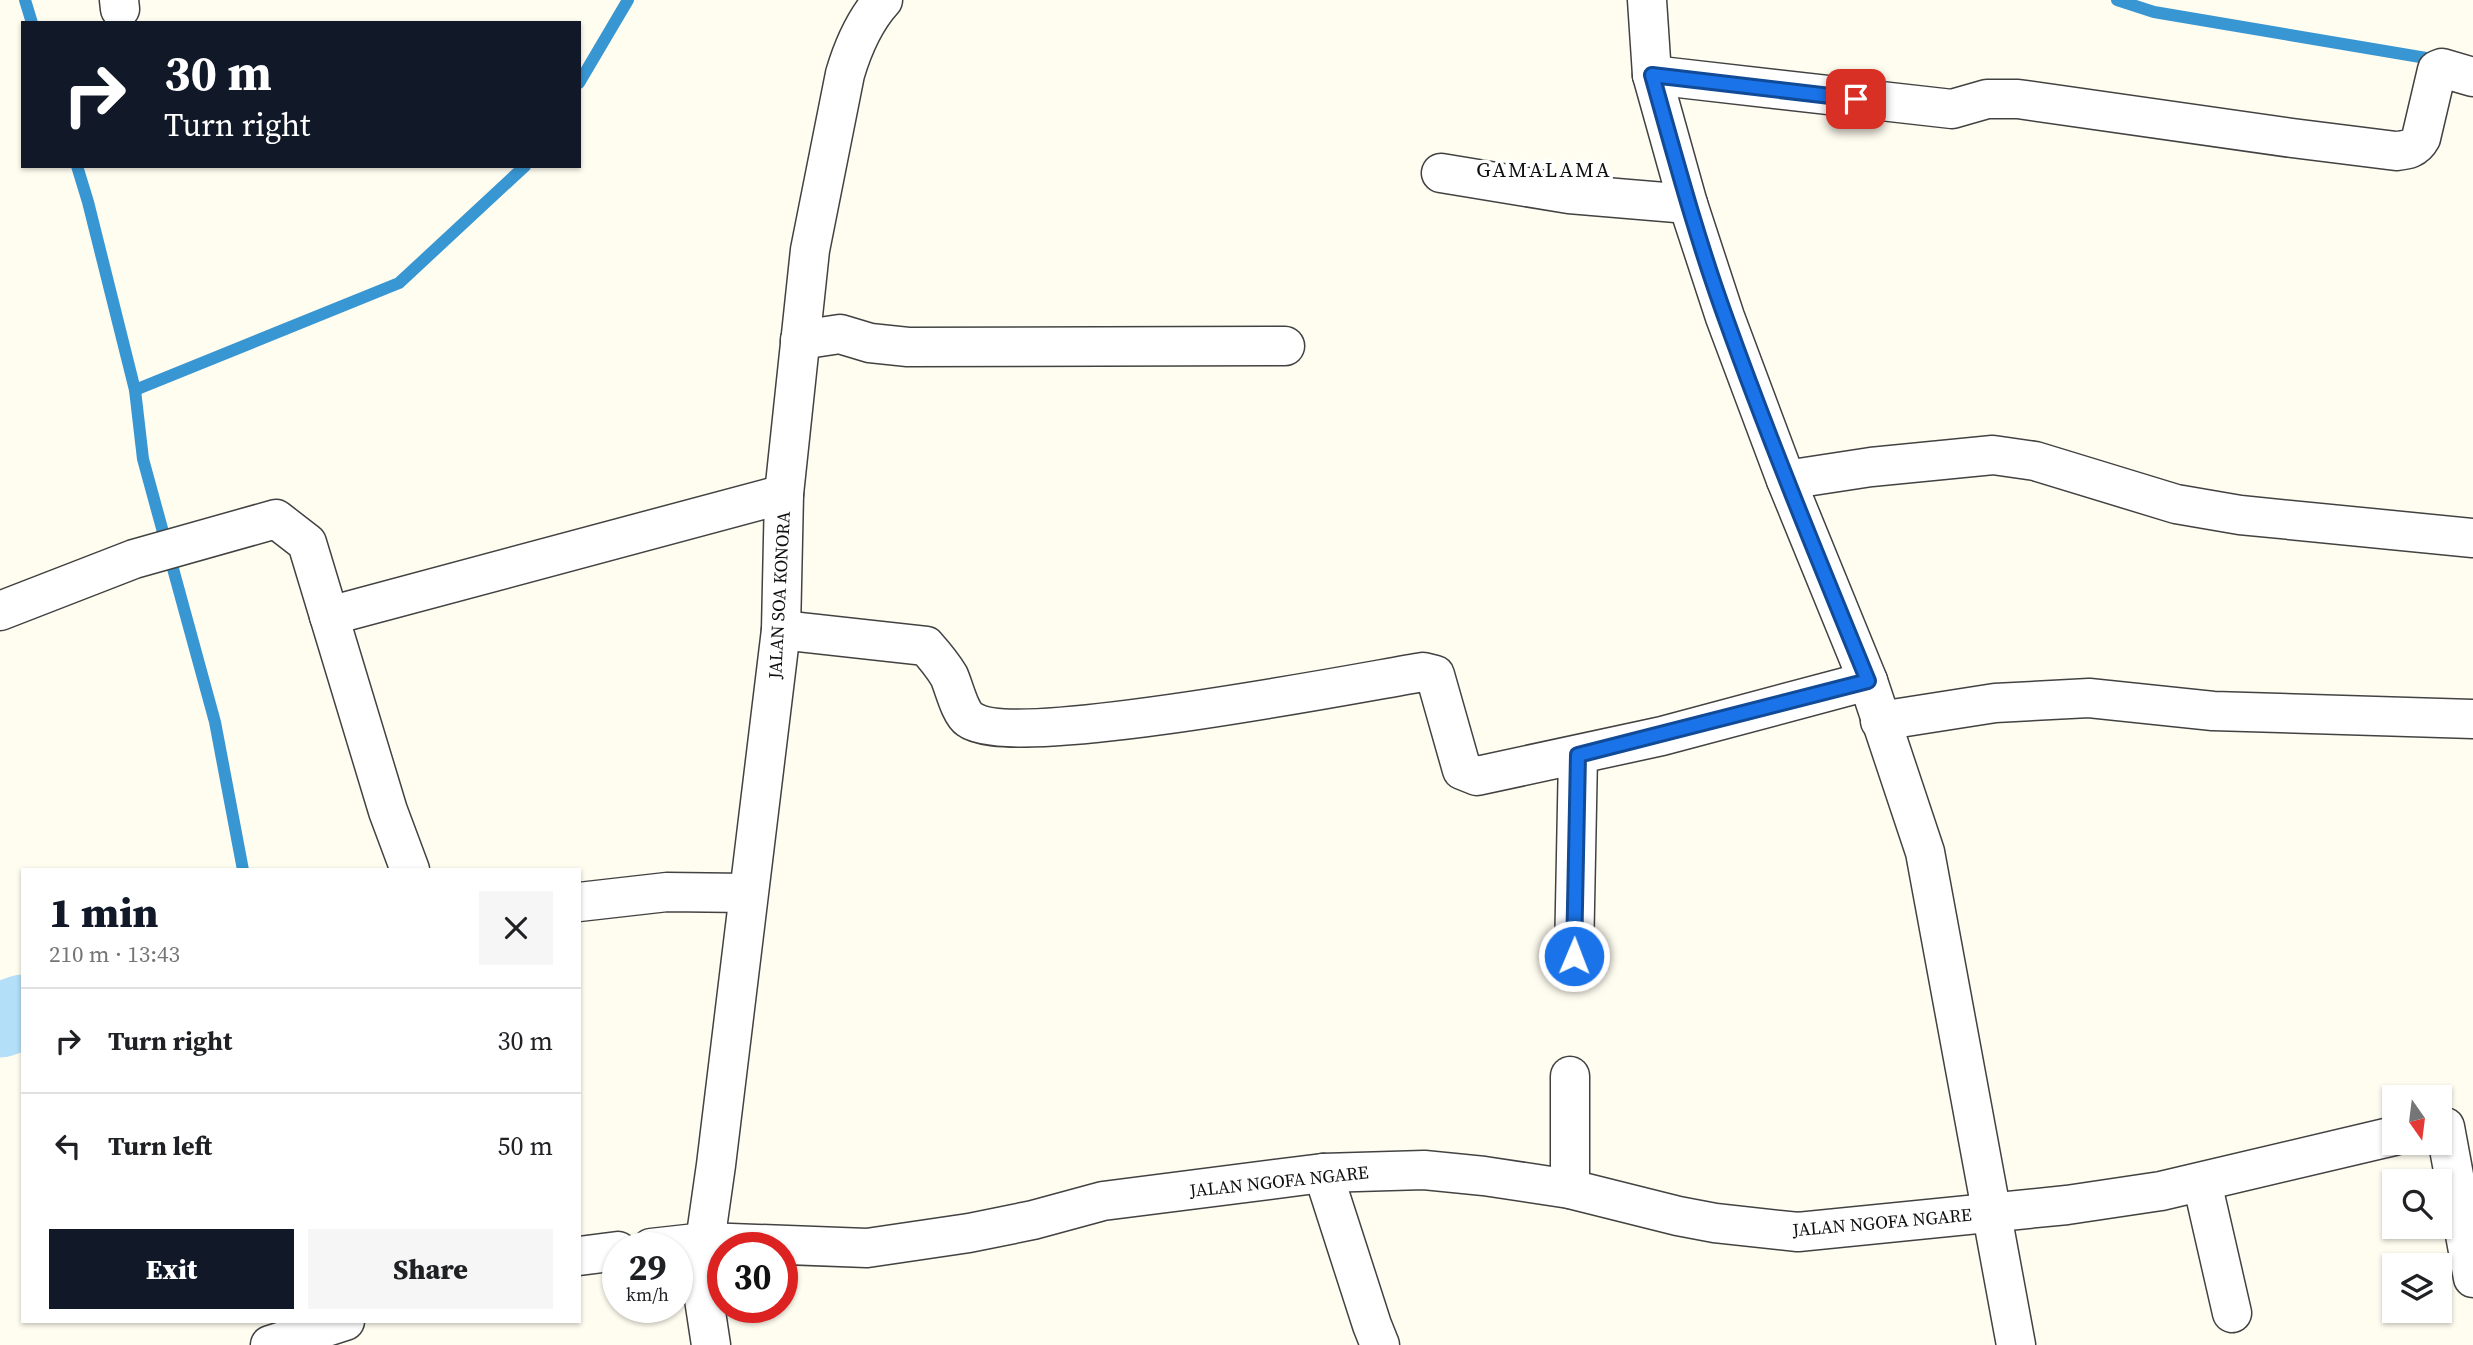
<!DOCTYPE html>
<meta charset="utf-8">
<style>
:root{--surface:#fff;--page:#f6f6f6;--text:#202124;--muted:#757577;--line:#e0e0e0;--accent:#111827}
body{margin:0;font-family:"Source Serif 4",serif;background:var(--page);color:var(--text);height:100vh;display:flex;flex-direction:column;font-size:26px;white-space:nowrap}
*{box-sizing:border-box;margin:0}
p{font-size:23px;color:var(--muted)}
.icon{flex:none;width:38px;height:38px;fill:none;stroke:currentColor;stroke-width:2;stroke-linecap:round;stroke-linejoin:round}
.map{position:relative;flex:1;overflow:hidden}
.side{position:absolute;left:21px;top:868px;width:560px;height:455px;display:flex;flex-direction:column;background:var(--surface);border-radius:0px;box-shadow:0 2px 5px #0004}
.side>*{flex:none}
.banner{position:absolute;left:21px;top:21px;width:560px;height:147px;border-radius:0px;box-shadow:0 2px 5px #0004;background:#111827;color:#fff;overflow:hidden}
.needle{width:46px;rotate:166deg}
.fabs{position:absolute;left:2382px;top:1085px;display:grid;gap:14px}
.fabs a{display:grid;place-items:center;width:70px;height:70px;border-radius:0px;background:var(--surface);box-shadow:0 2px 5px #0004;font-size:35px}
.speed{position:absolute;left:602px;top:1232px;display:flex;gap:14px;font-size:35px;font-weight:700;text-align:center}
.speed>*{display:grid;place-content:center;width:91px;height:91px;border-radius:50%;background:var(--surface);box-shadow:0 2px 5px #0004;line-height:1}
.speed small{font-size:18px;font-weight:400}
.speed .limit{border:10px solid #d22;background:#fff;color:#111}
.pin{position:absolute;display:grid;place-items:center;width:60px;height:60px;color:#fff;margin:-30px;border-radius:14px;box-shadow:0 4px 10px #0006}
.me{position:absolute;width:77px;margin:-38px;rotate:1deg;stroke-linejoin:round;filter:drop-shadow(0 0 5px #0008)}
.turn{display:flex;align-items:center;gap:24px;height:147px;padding:0 28px;font-size:32px}
.turn .icon{width:91px;height:91px;stroke-width:2.5}
.turn b{display:block;font-size:49px;line-height:60px}
.round{display:grid;place-items:center;flex:none;width:74px;height:74px;border-radius:0px;background:var(--page)}
.head{display:flex;align-items:center;justify-content:space-between;height:119px;padding:0 28px}
h1{font-size:42px;font-weight:800;line-height:52px;color:var(--accent)}
.primary-button{display:flex;gap:14px;margin-top:auto;padding:14px 28px}
.primary-button a{flex:1;height:80px;border-radius:0px;background:var(--accent);color:#fff;font-size:28px;font-weight:800;line-height:80px;text-align:center}
.primary-button a+a{background:var(--page);color:var(--text)}
ul{padding:0;list-style:none}
li{display:flex;align-items:center;gap:21px;height:105px;padding:0 28px;border-top:2px solid var(--line)}
li div{flex:1}
li b{display:block;font-size:26px}
li em{font-style:normal}
.map>svg:first-child{display:block}
.lines{fill:none;stroke-linecap:round;stroke-linejoin:round}
.stream{stroke:#3896d2;stroke-width:12}
.river{stroke:#b3dff8;stroke-width:75}
.minor-casing{stroke:#424242;stroke-width:41}
.minor{stroke:#fff;stroke-width:38}
.route-casing{stroke:#114b97;stroke-width:18}
.route{stroke:#1a73e8;stroke-width:12}
.labels{text-anchor:middle;dominant-baseline:central;stroke-width:7;stroke-linejoin:round;paint-order:stroke}
.street-label{font-size:18px;fill:#0f0f0f;stroke:#fff}
.quarter-label{font-size:21px;letter-spacing:2px;fill:#0f0f0f;stroke:#fff}
</style>
<div class="map">
<svg width="2473" height="1345" viewBox="0 0 2473 1345">
<rect width="100%" height="100%" fill="#fffcf0"/>
<g class="lines">
<g class="stream">
<polyline points="25,0 32,23"/>
<polyline points="2117,0 2154,12 2438,60"/>
<polyline points="579,83 628,0"/>
<polyline points="77,166 88,202 135,390 143,459 215,722 243,870"/>
<polyline points="135,390 399,283 525,166"/>
</g>
<polyline class="river" points="0,1020 23,1012"/>
<g class="minor-casing">
<g id="minor">
<polyline points="119,0 120,9"/>
<polyline points="1647,0 1652,75 1688,204 1725,317 1786,480 1868,681 1925,852 2016,1345"/>
<path d="M1652,75L1952,109L1987,99H2018L2292,138L2396,151C2407,150 2415,149 2421,138L2437,70L2442,68L2473,77"/>
<polyline points="1441,173 1569,194 1688,204"/>
<polyline points="800,340 840,334 870,343 908,347 1285,346"/>
<polyline points="1786,480 1871,467 1993,455 2035,461 2176,504 2240,515 2473,538"/>
<polyline points="0,611 134,559 276,519 307,543 388,811 410,870"/>
<polyline points="329,616 784,494"/>
<path d="M781,630L926,646C934,655 943,666 949,676C954,687 960,713 969,719C1011,751 1356,683 1423,672L1435,675L1462,770L1477,776L1662,736L1868,681"/>
<polyline points="1880,721 1995,703 2089,698 2213,711 2473,719"/>
<polyline points="579,902 667,892 747,893"/>
<polyline points="1574,956 1578,755"/>
<polyline points="1570,1076 1570,1189"/>
<polyline points="2445,1127 2473,1278"/>
<polyline points="1323,1173 1372,1325 1380,1345"/>
<polyline points="2202,1182 2232,1313"/>
<polyline points="651,1248 705,1242 867,1248 969,1233 1033,1220 1103,1201 1323,1173 1424,1170 1484,1176 1570,1189 1678,1216 1715,1223 1798,1232 2067,1205 2161,1191 2394,1136"/>
<polyline points="579,1256 618,1251"/>
<polyline points="270,1345 345,1321"/>
<path d="M711,1345L704,1299L705,1242L716,1165L781,630L784,494L810,250L845,74C853,47 864,21 883,0"/>
</g>
</g>
<use href="#minor" class="minor"/>
</g>
<g class="lines">
<g class="route-casing">
<path id="route" d="M1574,956L1578,755L1868,681C1819,561 1770,442 1726,319C1697,239 1675,157 1652,75L1856,99"/>
</g>
<use href="#route" class="route"/>
</g>
<g class="labels">
<g class="street-label">
<text transform="translate(779 595) rotate(-87)">JALAN SOA KONORA</text>
<text transform="translate(1279 1181) rotate(-6)">JALAN NGOFA NGARE</text>
<text transform="translate(1882 1222) rotate(-5)">JALAN NGOFA NGARE</text>
</g>
<g class="quarter-label">
<text x="1544" y="169">GAMALAMA</text>
</g>
</g>
</svg>
<div class="fabs">
<a><svg class="needle" viewBox="-14 -14 28 28"><path d="M0-13l5 13h-10z" fill="#e53935"/><path d="M0 13l5-13h-10z" fill="#757577"/></svg></a>
<a><svg class="icon" aria-label="search" viewBox="0 0 24 24"><circle cx="10" cy="10" r="6"/><path d="M15 15l6 6"/></svg></a>
<a><svg class="icon" aria-label="layers" viewBox="0 0 24 24"><path d="M12 4l9 5-9 5-9-5zM3 14l9 5 9-5"/></svg></a>
</div>
<div class="speed"><div>29<small>km/h</small></div><div class="limit">30</div></div>
<div class="pin" style="left:1856px;top:99px;background:#d93025"><svg class="icon" aria-label="arrive" viewBox="0 0 24 24"><path d="M6 21V4h12l-3 4 3 4H6"/></svg></div>
<svg class="me" style="left:1574px;top:956px" viewBox="-20 -20 40 40"><circle r="17" fill="#1a73e8" stroke="#fff" stroke-width="3"/><path d="M0-11L8 9 0 5-8 9z" fill="#fff"/></svg>
<div class="banner">
<div class="turn"><svg class="icon" aria-label="right" viewBox="0 0 24 24"><path d="M7 20v-9h11M14 6l5 5-5 5"/></svg><div><b>30 m</b>Turn right</div></div>
</div>
<section class="side">
<div class="head"><div><h1>1 min</h1><p>210 m · 13:43</p></div><a class="round"><svg class="icon" aria-label="close" viewBox="0 0 24 24"><path d="M6 6l12 12M18 6L6 18"/></svg></a></div>
<ul>
<li><svg class="icon" aria-label="right" viewBox="0 0 24 24"><path d="M7 20v-9h11M14 6l5 5-5 5"/></svg><div><b>Turn right</b></div><em>30 m</em></li>
<li><svg class="icon" aria-label="left" viewBox="0 0 24 24"><path d="M17 20v-9H6M10 6l-5 5 5 5"/></svg><div><b>Turn left</b></div><em>50 m</em></li>
</ul>
<div class="primary-button"><a>Exit</a><a>Share</a></div>
</section>
</div>
